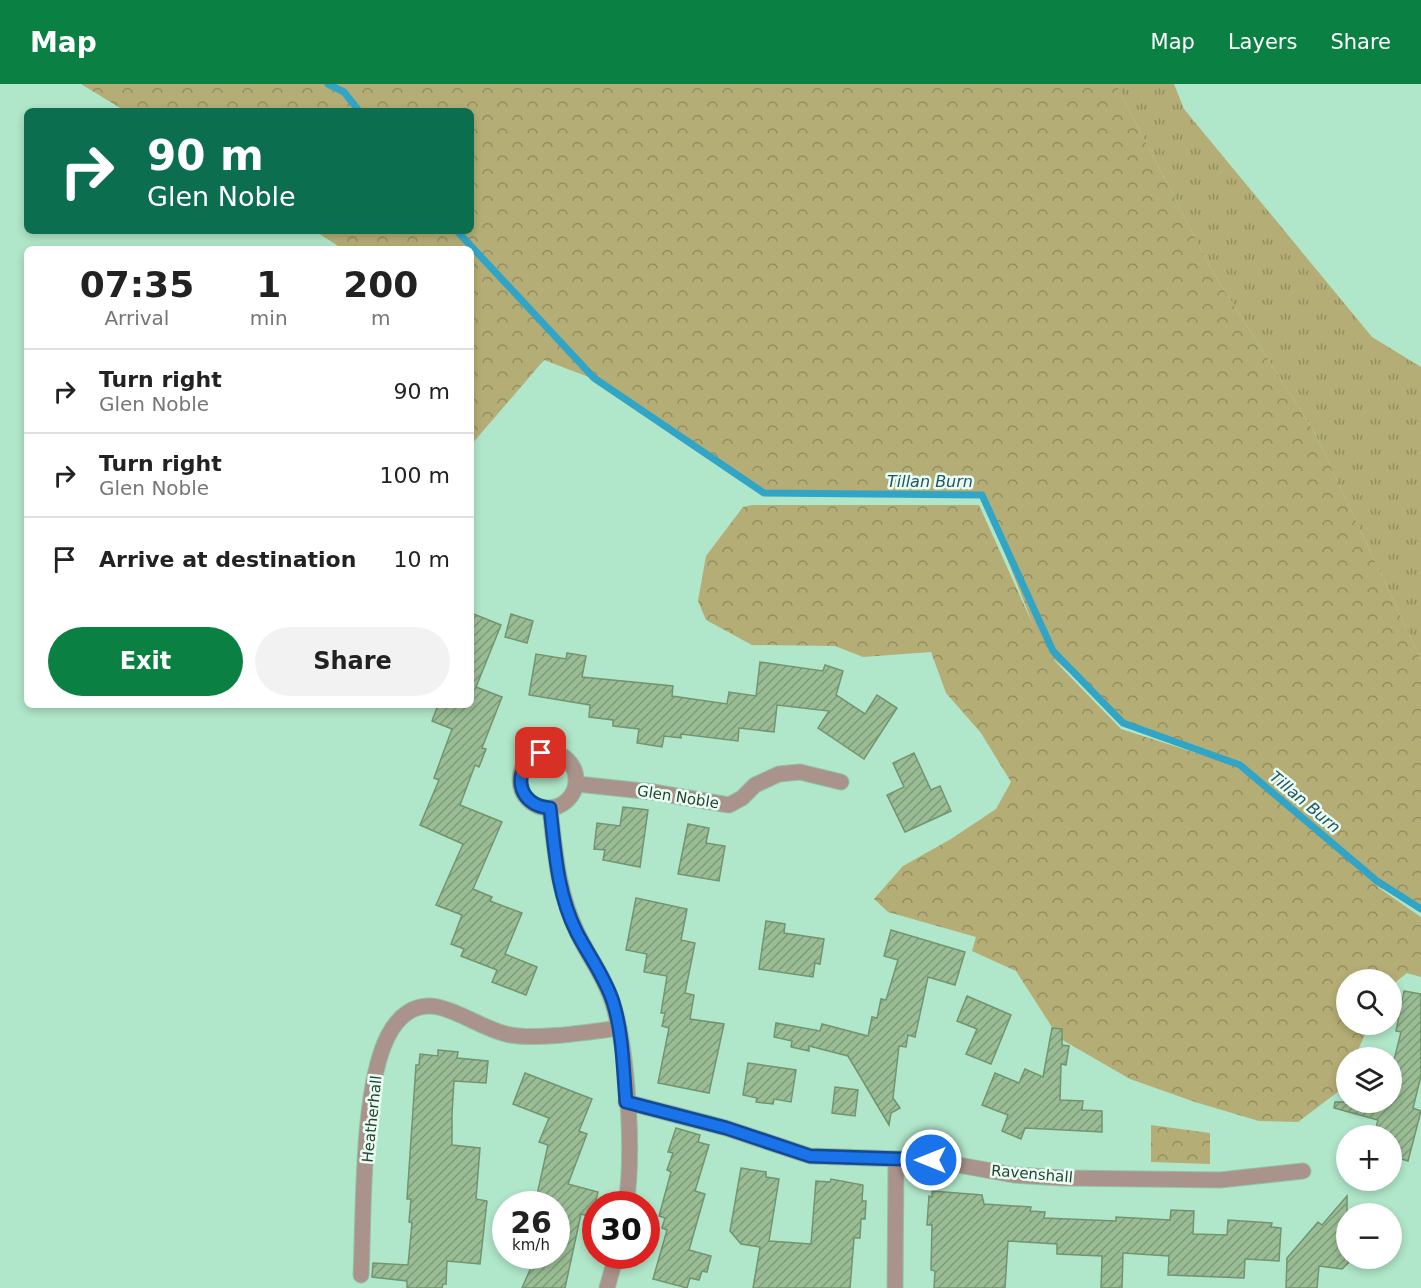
<!DOCTYPE html>
<meta charset="utf-8">
<style>
:root{--surface:#fff;--page:#f2f2f2;--text:#222;--muted:#767676;--line:#e0e0e0;--accent:#0b8043}
body{margin:0;font-family:"DejaVu Sans",sans-serif;background:var(--page);color:var(--text);height:100vh;display:flex;flex-direction:column;font-size:22px;white-space:nowrap}
*{box-sizing:border-box;margin:0}
p{font-size:20px;color:var(--muted)}
.icon{flex:none;width:33px;height:33px;fill:none;stroke:currentColor;stroke-width:2;stroke-linecap:round;stroke-linejoin:round}
.map{position:relative;flex:1;overflow:hidden}
.sheet{position:absolute;left:24px;top:162px;width:450px;height:462px;display:flex;flex-direction:column;background:var(--surface);border-radius:9px;box-shadow:0 3px 9px #0003}
.sheet>*{flex:none}
.banner{position:absolute;left:24px;top:24px;width:450px;height:126px;border-radius:9px;box-shadow:0 3px 9px #0003;background:#0b6e4f;color:#fff;overflow:hidden}
.fabs{position:absolute;left:1336px;top:885px;display:grid;gap:12px}
.fabs a{display:grid;place-items:center;width:66px;height:66px;border-radius:50%;background:var(--surface);box-shadow:0 3px 9px #0003;font-size:30px}
.speed{position:absolute;left:492px;top:1107px;display:flex;gap:12px;font-size:30px;font-weight:700;text-align:center}
.speed>*{display:grid;place-content:center;width:78px;height:78px;border-radius:50%;background:var(--surface);box-shadow:0 3px 9px #0003;line-height:1}
.speed small{font-size:15px;font-weight:400}
.speed .limit{border:9px solid #d22;background:#fff;color:#111}
.pin{position:absolute;display:grid;place-items:center;width:51px;height:51px;color:#fff;margin:-26px;border-radius:12px;box-shadow:0 3px 9px #0006}
.me{position:absolute;width:66px;margin:-33px;rotate:270deg;stroke-linejoin:round;filter:drop-shadow(0 0 4px #0008)}
.turn{display:flex;align-items:center;gap:21px;height:126px;padding:0 24px;font-size:27px}
.turn .icon{width:78px;height:78px;stroke-width:2.5}
.turn b{display:block;font-size:42px;line-height:51px}
.eta{display:flex;justify-content:space-evenly;align-items:center;height:102px;text-align:center}
.eta b{font-size:36px;font-weight:800;line-height:42px}
.action{display:flex;gap:12px;margin-top:auto;padding:12px 24px}
.action a{flex:1;height:69px;border-radius:36px;background:var(--accent);color:#fff;font-size:24px;font-weight:800;line-height:69px;text-align:center}
.action a+a{background:var(--page);color:var(--text)}
ul{padding:0;list-style:none}
li{display:flex;align-items:center;gap:18px;height:84px;padding:0 24px;border-top:2px solid var(--line)}
li div{flex:1}
li b{display:block;font-size:22px}
li em{font-style:normal}
header{display:flex;align-items:center;gap:36px;box-sizing:border-box;height:84px;padding:0 30px;background:var(--accent);color:#fff}
header strong{font-size:28px}
nav{display:flex;gap:33px;margin-inline-start:auto;font-size:21px}
.map>svg:first-child{display:block}
.grass{fill:url(#grass-tufts)}
.forest{fill:url(#forest-crowns);fill-rule:evenodd}
.lines{fill:none;stroke-linecap:round;stroke-linejoin:round}
.stream{stroke:#32a5c6;stroke-width:7}
.building{fill:url(#building-hatch);stroke:#72946e;stroke-width:1.5}
.minor-casing{stroke:#93c1a8;stroke-width:17}
.minor{stroke:#aa938a;stroke-width:15}
.route-casing{stroke:#114b97;stroke-width:15}
.route{stroke:#1a73e8;stroke-width:10}
.labels{text-anchor:middle;dominant-baseline:central;stroke-width:5;stroke-linejoin:round;paint-order:stroke}
.street-label{font-size:15px;fill:#2a4034;stroke:#e9fef3}
.water-label{font-size:16px;font-style:italic;fill:#265463;stroke:#e9fef3}
</style>
<header>
<strong>Map</strong>
<nav><a>Map</a><a>Layers</a><a>Share</a></nav>
</header>
<div class="map">
<svg width="1421" height="1204" viewBox="0 0 1421 1204">
<defs>
<pattern id="grass-tufts" width="24" height="20" patternUnits="userSpaceOnUse" patternTransform="scale(1.5)"><rect width="24" height="20" fill="#b4ad75"/><path d="M3 7l-1-3M5 7V3M7 7l1-3M15 17l-1-3M17 17v-4M19 17l1-3" fill="none" stroke="#938e61"/></pattern>
<pattern id="forest-crowns" width="20" height="18" patternUnits="userSpaceOnUse" patternTransform="scale(1.5)"><rect width="20" height="18" fill="#b4ad75"/><path d="M2 6a3 3 0 1 1 6 0M12 15a3 3 0 1 1 6 0" fill="none" stroke="#938e61"/></pattern>
<pattern id="building-hatch" width="6" height="6" patternUnits="userSpaceOnUse" patternTransform="scale(1.5)"><rect width="6" height="6" fill="#9abd95"/><path d="M-1 1l2-2M0 6l6-6M5 7l2-2" fill="none" stroke="#7e9b7a"/></pattern>
</defs>
<rect width="100%" height="100%" fill="#b0e6c9"/>
<polygon class="grass" points="1116,0 1174,0 1184,25 1372,253 1421,283 1421,576 1315,349 1212,187"/>
<g class="forest">
<path d="M81,0H1116L1212,187L1315,349L1421,576V821L1376,802L1421,833V893L1407,889L1392,901V896H1347V940L1369,941L1355,973L1347,974V994L1343,1004L1298,1038L1259,1037L1195,1018L1130,995L1059,954L1016,887L972,867L976,853L888,828L874,815L903,782L951,755L996,725L1011,698L981,649L946,609L931,568L863,573L835,562L752,561L706,536L698,517L706,472L743,423L752,421H979L1034,543L982,411L764,409L594,295L544,276L471,361V165H343L315,147H471V27H125ZM1050,572L1102,616L1123,639L1221,677L1121,645Z"/>
<polygon points="1151,1041 1210,1049 1210,1080 1151,1078"/>
</g>
<g class="lines">
<g class="stream">
<polyline points="328,0 344,8 359,27"/>
<polyline points="457,147 594,294 764,409 982,411 1053,567 1123,639 1240,681 1377,797 1421,825"/>
</g>
</g>
<g class="building">
<polygon points="471,529 501,541 476,603 502,613 482,664 486,665 479,683 475,681 460,721 502,738 473,805 492,813 490,817 522,829 505,870 537,883 526,911 492,898 497,886 461,872 464,865 451,860 462,831 436,821 463,760 420,741 439,696 434,694 452,645 432,637 438,621 471,621"/>
<polygon points="511,530 533,537 527,559 505,553"/>
<polygon points="567,569 586,572 582,593 673,602 672,612 727,620 729,608 756,612 760,578 823,587 825,581 843,587 836,611 865,630 877,611 897,624 864,675 818,644 829,627 777,621 774,648 739,644 738,657 681,650 681,654 664,652 662,663 637,659 639,645 613,642 613,636 589,633 590,621 529,611 536,570 566,575"/>
<polygon points="914,669 931,706 940,702 951,727 905,748 887,711 904,703 893,679"/>
<polygon points="623,723 648,726 640,783 603,776 605,766 594,765 597,739 620,742"/>
<polygon points="688,740 709,744 706,759 725,762 719,797 678,790"/>
<polygon points="636,814 687,825 681,856 695,859 685,909 694,911 690,935 724,940 709,1009 658,999 669,944 662,942 665,929 661,929 667,892 644,888 647,870 626,866"/>
<polygon points="766,837 785,840 784,849 824,855 820,880 815,879 813,893 759,885"/>
<polygon points="891,846 965,868 955,901 928,893 915,953 908,951 906,963 899,962 893,1014 900,1024 891,1029 889,1041 848,972 809,962 809,967 791,963 792,957 774,953 776,939 820,947 822,940 868,952 872,933 877,934 881,915 886,916 898,876 884,872"/>
<polygon points="1404,907 1421,910 1421,992 1413,1024 1421,1027 1408,1077 1392,1072 1392,1052 1374,1052 1378,1036 1334,1024 1335,1018 1392,1018 1392,984 1401,948 1396,947"/>
<polygon points="967,912 1011,931 991,980 966,970 977,945 957,937"/>
<polygon points="1052,944 1062,945 1062,961 1069,962 1066,981 1061,980 1060,1016 1083,1017 1082,1026 1102,1027 1102,1048 1025,1044 1021,1055 1002,1047 1008,1031 982,1021 995,989 1019,999 1025,985 1043,993"/>
<polygon points="438,966 458,968 457,974 488,977 486,999 454,997 452,1030 452,1061 480,1064 476,1115 487,1117 480,1180 447,1177 446,1200 443,1200 442,1204 407,1204 407,1197 372,1193 373,1179 408,1181 412,1139 409,1138 411,1115 407,1115 416,981 419,981 420,970 438,972"/>
<polygon points="748,979 796,986 791,1018 774,1015 773,1020 756,1018 757,1014 743,1011"/>
<polygon points="525,989 592,1015 579,1047 587,1050 568,1100 598,1108 592,1133 581,1130 565,1204 522,1204 536,1172 556,1172 556,1120 535,1120 548,1061 539,1058 549,1034 513,1020"/>
<polygon points="835,1003 858,1006 855,1032 832,1029"/>
<polygon points="676,1044 700,1051 698,1058 709,1061 695,1107 705,1110 689,1166 711,1172 707,1188 702,1187 699,1196 690,1194 687,1204 653,1195 667,1146 662,1144 665,1134 659,1132 671,1088 667,1086 673,1069 668,1068"/>
<polygon points="741,1084 766,1088 766,1093 779,1095 769,1157 811,1160 816,1097 830,1098 831,1095 863,1101 862,1117 866,1117 865,1135 861,1135 860,1154 854,1154 850,1204 753,1204 760,1163 741,1160 730,1147"/>
<polygon points="932,1107 982,1111 984,1120 1031,1123 1030,1127 1045,1128 1044,1134 1116,1137 1116,1133 1170,1136 1171,1126 1194,1127 1193,1150 1227,1151 1228,1136 1272,1139 1271,1143 1281,1144 1279,1177 1245,1175 1244,1194 1168,1191 1169,1172 1123,1169 1122,1204 1101,1204 1102,1172 1057,1170 1057,1160 1008,1157 1005,1204 934,1204 935,1187 931,1186 932,1141 927,1141 929,1112 932,1113"/>
<polygon points="1347,1112 1347,1174 1349,1178 1342,1185 1319,1182 1317,1204 1286,1204 1287,1174 1318,1138 1322,1141"/>
</g>
<g class="lines">
<g class="minor-casing">
<g id="minor">
<circle cx="548" cy="696" r="28"/>
<polyline points="577,700 653,708 729,721 742,714 755,701 779,690 800,688 841,698"/>
<path d="M550,725C555,767 558,809 577,848C588,872 604,892 612,917C628,965 634,1071 626,1120"/>
<polyline points="626,1018 726,1044 810,1072 931,1076 1014,1091 1063,1094 1220,1096 1303,1087"/>
<path d="M361,1191C364,1129 361,1004 388,952C398,932 415,918 438,923C461,928 482,944 506,950C534,957 590,948 619,944"/>
<polyline points="607,1204 616,1172"/>
<polyline points="895,1204 896,1076"/>
</g>
</g>
<use href="#minor" class="minor"/>
</g>
<g class="lines">
<g class="route-casing">
<path id="route" d="M541,669C510,683 516,722 550,724C555,767 557,810 577,849C589,872 605,893 613,918C623,950 623,985 626,1018L726,1044L810,1072L931,1076"/>
</g>
<use href="#route" class="route"/>
</g>
<g class="labels">
<g class="street-label">
<text transform="translate(678 713) rotate(9)">Glen Noble</text>
<text transform="translate(372 1035) rotate(-84)">Heatherhall</text>
<text transform="translate(1032 1090) rotate(5)">Ravenshall</text>
</g>
<g class="water-label">
<text x="930" y="397">Tillan Burn</text>
<text transform="translate(1305 718) rotate(40)">Tillan Burn</text>
</g>
</g>
</svg>
<div class="fabs">
<a><svg class="icon" aria-label="search" viewBox="0 0 24 24"><circle cx="10" cy="10" r="6"/><path d="M15 15l6 6"/></svg></a>
<a><svg class="icon" aria-label="layers" viewBox="0 0 24 24"><path d="M12 4l9 5-9 5-9-5zM3 14l9 5 9-5"/></svg></a>
<a>+</a>
<a>−</a>
</div>
<div class="speed"><div>26<small>km/h</small></div><div class="limit">30</div></div>
<div class="pin" style="left:541px;top:669px;background:#d93025"><svg class="icon" aria-label="arrive" viewBox="0 0 24 24"><path d="M6 21V4h12l-3 4 3 4H6"/></svg></div>
<svg class="me" style="left:931px;top:1076px" viewBox="-20 -20 40 40"><circle r="17" fill="#1a73e8" stroke="#fff" stroke-width="3"/><path d="M0-11L8 9 0 5-8 9z" fill="#fff"/></svg>
<div class="banner">
<div class="turn"><svg class="icon" aria-label="right" viewBox="0 0 24 24"><path d="M7 20v-9h11M14 6l5 5-5 5"/></svg><div><b>90 m</b>Glen Noble</div></div>
</div>
<section class="sheet">
<div class="eta">
<div><b>07:35</b><p>Arrival</p></div>
<div><b>1</b><p>min</p></div>
<div><b>200</b><p>m</p></div>
</div>
<ul>
<li><svg class="icon" aria-label="right" viewBox="0 0 24 24"><path d="M7 20v-9h11M14 6l5 5-5 5"/></svg><div><b>Turn right</b><p>Glen Noble</p></div><em>90 m</em></li>
<li><svg class="icon" aria-label="right" viewBox="0 0 24 24"><path d="M7 20v-9h11M14 6l5 5-5 5"/></svg><div><b>Turn right</b><p>Glen Noble</p></div><em>100 m</em></li>
<li><svg class="icon" aria-label="arrive" viewBox="0 0 24 24"><path d="M6 21V4h12l-3 4 3 4H6"/></svg><div><b>Arrive at destination</b></div><em>10 m</em></li>
</ul>
<div class="action"><a>Exit</a><a>Share</a></div>
</section>
</div>
